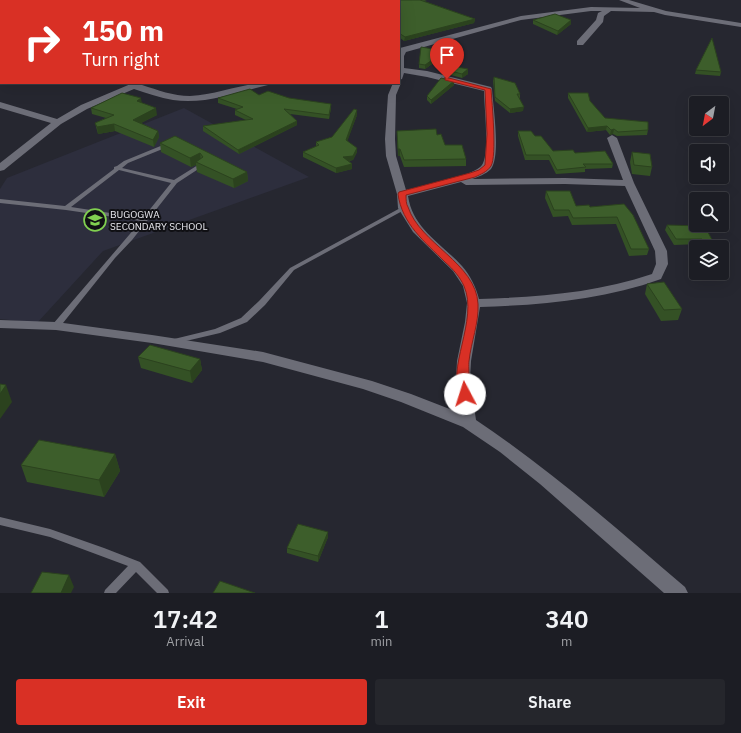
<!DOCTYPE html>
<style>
:root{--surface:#1c1d24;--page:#25262c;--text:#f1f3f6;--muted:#a0a2a6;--line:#3a3b41;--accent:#d93025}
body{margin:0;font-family:"IBM Plex Sans",sans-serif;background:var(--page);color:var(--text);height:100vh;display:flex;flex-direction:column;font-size:15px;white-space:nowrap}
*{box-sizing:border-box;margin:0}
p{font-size:13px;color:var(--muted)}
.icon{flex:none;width:22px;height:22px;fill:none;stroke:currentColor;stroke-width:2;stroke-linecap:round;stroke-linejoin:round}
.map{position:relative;height:593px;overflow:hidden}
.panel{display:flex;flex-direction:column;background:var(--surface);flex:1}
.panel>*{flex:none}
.guide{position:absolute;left:0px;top:0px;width:400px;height:84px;box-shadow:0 4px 16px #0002,0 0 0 1px var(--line);background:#d93025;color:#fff;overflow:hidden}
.needle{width:26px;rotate:212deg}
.buttons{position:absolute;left:689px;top:96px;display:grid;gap:8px}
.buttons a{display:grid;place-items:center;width:40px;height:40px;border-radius:4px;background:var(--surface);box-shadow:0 4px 16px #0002,0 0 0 1px var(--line);font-size:20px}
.pin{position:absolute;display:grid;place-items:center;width:34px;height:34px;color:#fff;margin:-41px -17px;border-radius:50% 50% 50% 0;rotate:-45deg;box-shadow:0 0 4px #0007}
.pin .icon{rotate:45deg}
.me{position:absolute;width:44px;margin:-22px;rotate:355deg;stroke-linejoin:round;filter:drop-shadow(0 0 3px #0008)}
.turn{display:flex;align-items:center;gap:14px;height:84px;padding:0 16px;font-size:18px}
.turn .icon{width:52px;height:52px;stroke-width:2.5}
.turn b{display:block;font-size:28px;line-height:34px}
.eta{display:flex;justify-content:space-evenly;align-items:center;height:68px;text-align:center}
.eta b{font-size:24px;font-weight:600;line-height:28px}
.button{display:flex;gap:8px;margin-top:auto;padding:8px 16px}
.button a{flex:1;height:46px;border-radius:4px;background:var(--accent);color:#fff;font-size:16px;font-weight:600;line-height:46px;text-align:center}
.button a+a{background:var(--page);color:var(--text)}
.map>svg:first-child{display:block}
.built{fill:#2d2e3d}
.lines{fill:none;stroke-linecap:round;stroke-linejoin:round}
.lane{fill:#6c6d77;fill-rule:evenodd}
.street{fill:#6c6d77;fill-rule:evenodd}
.wall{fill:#345125}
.shaded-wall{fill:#2b421e}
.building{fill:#3d5e2b;stroke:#2b421e}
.route{fill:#d93025;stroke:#8d1f18}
.labels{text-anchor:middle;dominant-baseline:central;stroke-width:4;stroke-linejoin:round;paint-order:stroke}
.poi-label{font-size:10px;fill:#ebebf1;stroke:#101014;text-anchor:start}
</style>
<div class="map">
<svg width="741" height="593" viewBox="0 0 741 593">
<rect width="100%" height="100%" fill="#262730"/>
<polygon class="built" points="184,108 309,177 103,251 37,323 0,319 0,189 7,178"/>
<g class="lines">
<g class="lane">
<path d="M163,145L165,146V148L128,163L122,168L174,180L198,165L200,164L203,166L177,183L132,240L115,258L59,328H53L52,326L53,324L141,221L66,210L0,203V199L65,206L114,169V167L117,166L124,161ZM119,170L171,183L143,218L71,207Z"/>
<polygon points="404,206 406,207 407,208 406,209 294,270 265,305 247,322 220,333 173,344 169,342 170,340 215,329 241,318 259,301 290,268"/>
<polygon points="0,517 50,529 104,548 140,562 168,590 169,593 157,593 136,572 116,593 104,593 105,590 128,566 50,537 0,525"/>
</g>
<g class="street">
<rect x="13" y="0" width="6" height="1"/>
<path d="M619,0H629L666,11L741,23V27L665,15L654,12L611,11L604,16L603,22L583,45H577V41L596,20L598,13L602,11H591L521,20L406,52L404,56V68L427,71L491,87L492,89C493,107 501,155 491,169C486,174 478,177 472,179L565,178L623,180L607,138L612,135L617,138L634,183L667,251L668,264L661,279C603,300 542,305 480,307L471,361L470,379L476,420C551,470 617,529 685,587L688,593H664L540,484L500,452L463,427L401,402L363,389L263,362L152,343L56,330L0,328V320L56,322L152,335L263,352L372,381L411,394L460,413L456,379L457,361L465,322L467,303L463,286L453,271L413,232L398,208L397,194L386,156L385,139L388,95L393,83H399L400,81L401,83L396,95L395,139L396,156L406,190C421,186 475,176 482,165C490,153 484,107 484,91L427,77L404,73L402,79L399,80V50L400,48L521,16L591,7L640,8ZM461,182L466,185L565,184L625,186L655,251L656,264L652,274C596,293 538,297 479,299C476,287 470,275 462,266C441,243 413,229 408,196Z"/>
<path d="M133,83H144L142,85C158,90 173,96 190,96C217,95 242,83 269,83L268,85C237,92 205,105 173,100C160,98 147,93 134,89L87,109L61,124L4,170L0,171V163L51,123L0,108V102L57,119L81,105Z"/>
</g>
</g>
<g class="wall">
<rect x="217" y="0" width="67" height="1"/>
<polygon points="343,0 427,0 424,1 475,19 474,23 404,41 399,37 399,1"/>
<polygon points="533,20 571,20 571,24 557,35 533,24"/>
<polygon points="445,51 445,55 425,69 419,68 419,64"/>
<polygon points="447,70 468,74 462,78 447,74"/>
<polygon points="696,70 721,72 720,76 695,74"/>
<polygon points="494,77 520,94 520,98 519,98 523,111 510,113 495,101 493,81"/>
<polygon points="454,81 454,85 431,104 427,100 427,96"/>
<polygon points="568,93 590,101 605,118 648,130 647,135 617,136 613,134 610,135 606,130 587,132 568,98"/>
<polygon points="259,95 289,98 331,108 329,119 290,114 297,121 297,125 239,154 203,131 203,126 246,120 235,115 235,110 237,109 218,103 218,98"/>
<polygon points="142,103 157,115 141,123 158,131 159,137 154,147 115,131 98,134 95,123 106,118 92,114 91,108"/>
<polygon points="357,115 347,141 357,152 353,160 349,161 352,164 352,169 336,173 303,157 303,152 316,147 316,142 332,137"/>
<polygon points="397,131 437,135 445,145 466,159 466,166 404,167 400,156 398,156"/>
<polygon points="518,131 535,136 553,151 613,164 612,168 585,169 585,172 556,174 549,160 525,160 518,136"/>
<polygon points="175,136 247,172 248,181 234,188 197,172 196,165 191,167 161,152 160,143"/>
<polygon points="632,152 652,167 650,176 632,174 630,162"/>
<polygon points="546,191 576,206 590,207 624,204 649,249 647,255 629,256 616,224 572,225 568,216 553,217 545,198"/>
<polygon points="667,225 699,226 699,225 704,225 716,247 701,247 700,244 674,245 665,230"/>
<polygon points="647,284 682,309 678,320 661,321 645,294"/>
<polygon points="138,357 200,359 202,370 192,383 141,368"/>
<polygon points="115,454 120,471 104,497 27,482 21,465"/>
<polygon points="328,532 328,537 318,562 287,553 287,548"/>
</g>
<g class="shaded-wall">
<polygon points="72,0 103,0 95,1 72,1"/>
<polygon points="127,0 136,0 131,1 127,1"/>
<rect x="217" y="0" width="7" height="1"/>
<polygon points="278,0 284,0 284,1 274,1"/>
<polygon points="475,19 474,23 404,41 405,37"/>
<polygon points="571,20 571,24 557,35 558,31"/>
<polygon points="445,51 445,55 425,69 425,65"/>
<polygon points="468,69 468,74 462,78 462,74"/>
<polygon points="454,81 454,85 431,104 431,100"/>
<polygon points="141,98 142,104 137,101"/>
<polygon points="331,104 331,108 329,119 329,115"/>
<polygon points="524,107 523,111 510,113 510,109"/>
<polygon points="156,108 157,115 135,126 133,120"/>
<polygon points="357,110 357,115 346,145 346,140"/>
<polygon points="297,121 297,125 239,154 238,150"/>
<polygon points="114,124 115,131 98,134 97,127"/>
<polygon points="607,126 606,130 587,132 588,128"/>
<polygon points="614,129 613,134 610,135 611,130"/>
<polygon points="158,131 159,137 154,147 153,140"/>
<polygon points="357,148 357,152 353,160 343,162 343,157"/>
<rect x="398" y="149" width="2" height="7"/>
<polygon points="200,153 201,163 196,162 196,165 191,167 190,158"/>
<polygon points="352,164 352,169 336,173 336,168"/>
<polygon points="247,172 248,181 234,188 233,179"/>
<polygon points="200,359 202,370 192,383 190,371"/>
<polygon points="6,385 12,402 0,419 0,394"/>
<polygon points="115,454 120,471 104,497 99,480"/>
<polygon points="328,532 328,537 318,562 318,556"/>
<polygon points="69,575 74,587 71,593 61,593"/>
</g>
<g class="building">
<polygon points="30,0 44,0 35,1 30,1"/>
<polygon points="239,0 278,0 274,1 241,1"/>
<polygon points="343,0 420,0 475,19 405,37 399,33 399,1 342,1"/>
<polygon points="555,14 571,20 558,31 533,20"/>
<polygon points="0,24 1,24 1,48 0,49"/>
<polygon points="712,38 721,72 696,70"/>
<polygon points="421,47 445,51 425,65 419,64"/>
<polygon points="451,66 468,69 462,74 447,70"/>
<polygon points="494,77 515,83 520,94 517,94 524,107 510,109 495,97"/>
<polygon points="441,78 454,81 431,100 427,96"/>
<polygon points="250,89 259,95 268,91 289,98 331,104 329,115 284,109 297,121 238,150 203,126 253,119 235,110 243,107 218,98"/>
<polygon points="122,93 141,98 137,101 156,108 133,120 158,131 153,140 114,124 97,127 95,123 114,115 91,108"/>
<polygon points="568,93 588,93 590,101 605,118 648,122 648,130 618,132 614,129 611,130 607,126 588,128"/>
<polygon points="354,109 357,110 346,140 357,148 353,156 343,157 352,164 336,168 303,152 319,145 316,142 332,137"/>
<polygon points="436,129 437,135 441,134 445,145 462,145 466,159 404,160 400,149 398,149 397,131"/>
<polygon points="518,131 531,131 535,136 541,136 553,151 573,150 575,153 605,151 613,164 583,164 586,167 557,170 549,155 526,155"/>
<polygon points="175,136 247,172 233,179 196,162 203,157 200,153 190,158 160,143"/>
<polygon points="632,152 650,154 652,167 634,165"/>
<polygon points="546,191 570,191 576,206 589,205 590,207 624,204 633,215 649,249 631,249 617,217 573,218 569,210 554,210"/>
<polygon points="667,225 701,226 701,225 704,225 716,247 703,247 702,239 676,239"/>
<polygon points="664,282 682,309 664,310 647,284"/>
<polygon points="150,345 200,359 190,371 138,357"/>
<polygon points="0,384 6,385 0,394"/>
<polygon points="39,440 115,454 99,480 21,465"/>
<polygon points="298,524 328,532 318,556 287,548"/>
<polygon points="42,572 69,575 61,593 31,593"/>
<polygon points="220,581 255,593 213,593"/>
</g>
<path class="route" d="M445,77L491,89C492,103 497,156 491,166C487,172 481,174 475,177L406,195C406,199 406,204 408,207C420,244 476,263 478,304C479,323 471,342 469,361C468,368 471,393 469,397H461C445,370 479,320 464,286C460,277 453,269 445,262C425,242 402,224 398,194L399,192L470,173L479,170L485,165L487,134L485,90L445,80Z"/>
<defs>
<g id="school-ring" transform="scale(1.15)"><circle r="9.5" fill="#101014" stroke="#81d050" stroke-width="1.5"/><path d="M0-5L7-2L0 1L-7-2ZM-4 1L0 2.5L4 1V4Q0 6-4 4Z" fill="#81d050"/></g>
</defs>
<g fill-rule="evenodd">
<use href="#school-ring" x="95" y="220"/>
</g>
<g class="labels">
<g class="poi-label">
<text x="110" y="214">BUGOGWA<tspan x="110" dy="12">SECONDARY SCHOOL</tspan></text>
</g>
</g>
</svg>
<div class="buttons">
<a><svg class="needle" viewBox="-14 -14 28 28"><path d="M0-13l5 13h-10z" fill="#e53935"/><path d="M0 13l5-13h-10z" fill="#a0a2a6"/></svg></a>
<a><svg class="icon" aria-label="sound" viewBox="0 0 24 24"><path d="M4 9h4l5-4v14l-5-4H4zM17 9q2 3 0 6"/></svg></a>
<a><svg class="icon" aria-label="search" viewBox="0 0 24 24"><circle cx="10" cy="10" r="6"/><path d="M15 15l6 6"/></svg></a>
<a><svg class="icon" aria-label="layers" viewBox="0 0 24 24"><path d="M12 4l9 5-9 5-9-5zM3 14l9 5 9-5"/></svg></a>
</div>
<div class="pin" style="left:447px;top:79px;background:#d93025"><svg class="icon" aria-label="arrive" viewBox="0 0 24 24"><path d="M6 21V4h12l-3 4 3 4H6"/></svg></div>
<svg class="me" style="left:465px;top:394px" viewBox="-20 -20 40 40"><circle r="19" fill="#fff"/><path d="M0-13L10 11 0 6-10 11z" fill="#d93025"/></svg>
<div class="guide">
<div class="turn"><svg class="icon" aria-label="right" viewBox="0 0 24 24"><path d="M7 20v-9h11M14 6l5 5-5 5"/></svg><div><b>150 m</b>Turn right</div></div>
</div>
</div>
<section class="panel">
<div class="eta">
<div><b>17:42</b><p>Arrival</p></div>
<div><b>1</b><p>min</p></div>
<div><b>340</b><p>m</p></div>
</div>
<div class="button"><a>Exit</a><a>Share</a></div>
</section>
